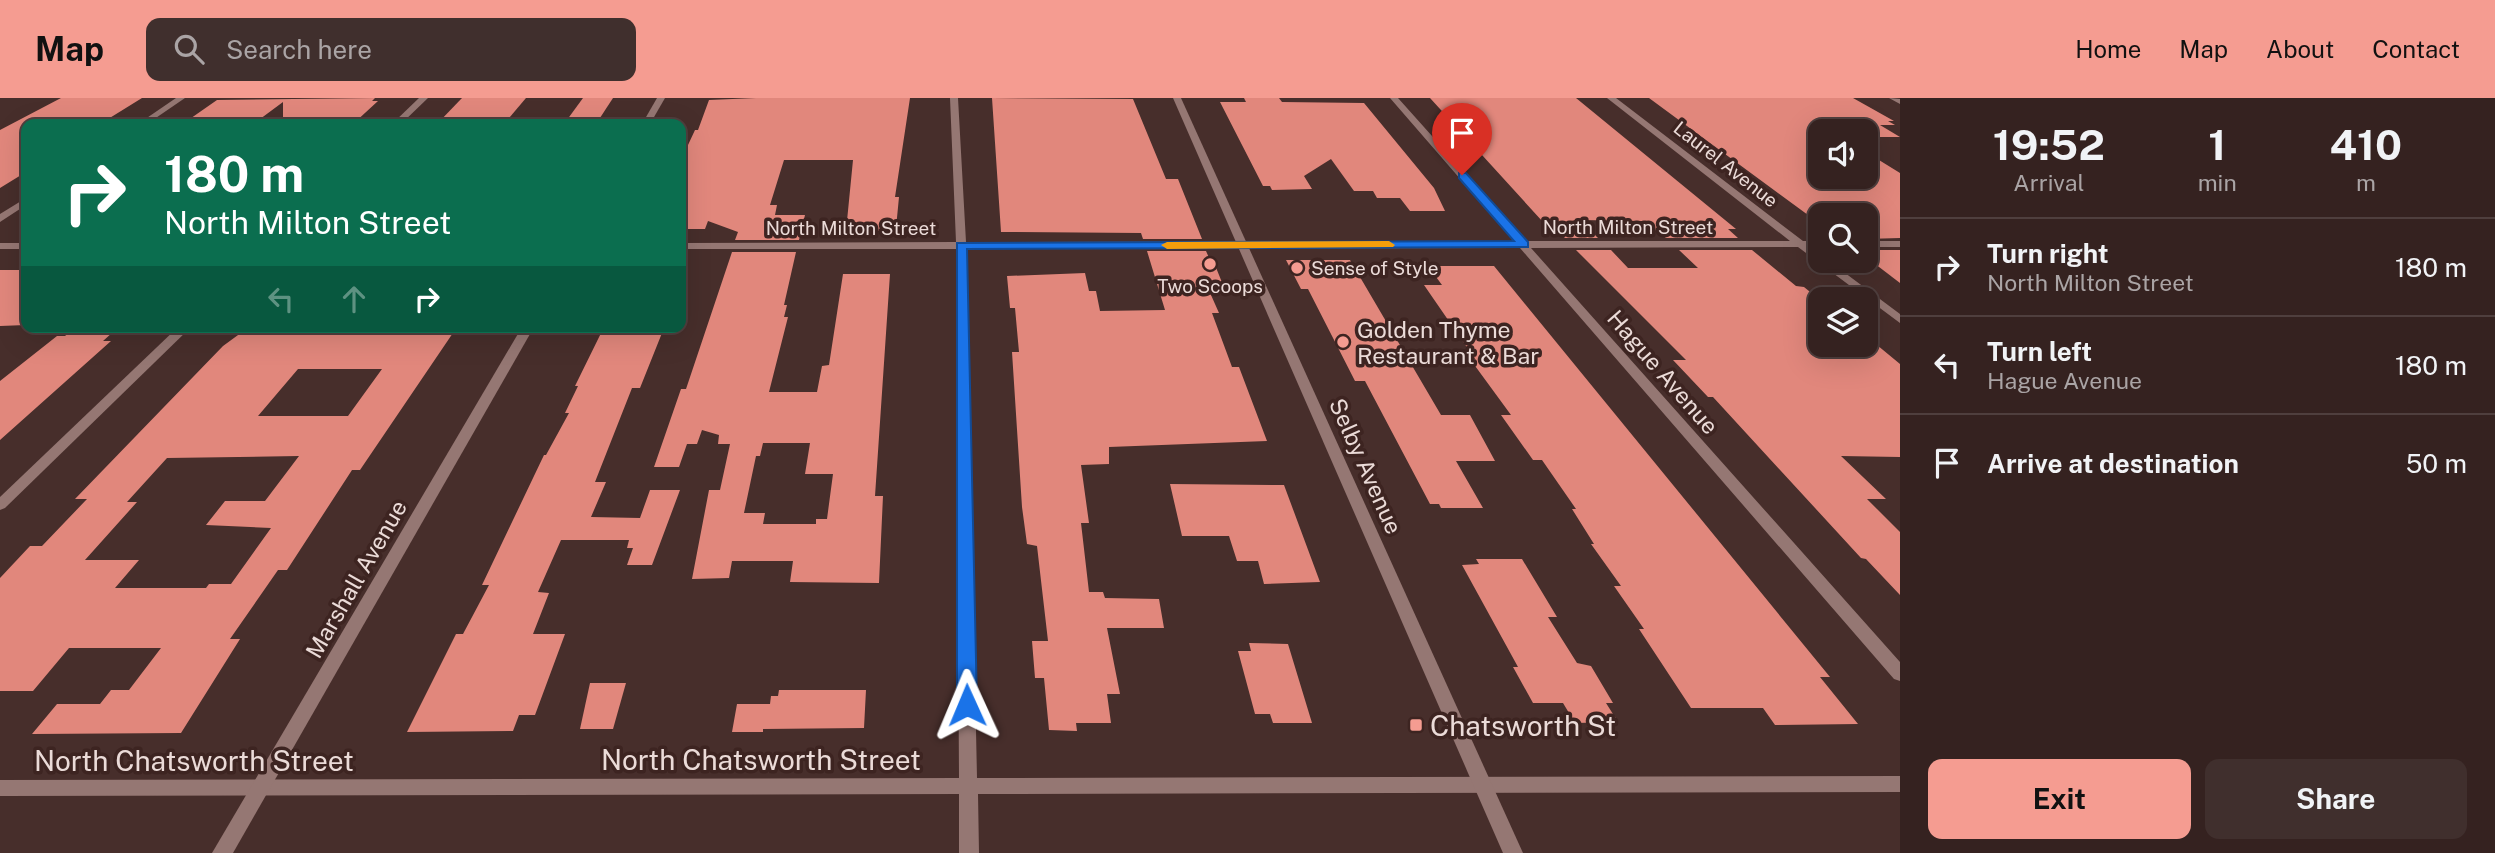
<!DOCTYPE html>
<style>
:root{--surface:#352220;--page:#402f2d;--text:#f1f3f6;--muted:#aaa4a5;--line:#4f3f3e;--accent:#f59c91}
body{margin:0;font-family:"Public Sans",sans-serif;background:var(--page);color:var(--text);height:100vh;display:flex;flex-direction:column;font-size:26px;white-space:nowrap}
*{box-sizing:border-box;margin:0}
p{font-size:23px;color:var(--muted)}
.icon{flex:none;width:38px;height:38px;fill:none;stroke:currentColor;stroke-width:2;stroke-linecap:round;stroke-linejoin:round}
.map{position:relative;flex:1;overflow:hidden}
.side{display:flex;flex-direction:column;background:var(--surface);width:595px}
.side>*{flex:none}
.hud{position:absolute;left:21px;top:21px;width:665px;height:214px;border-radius:14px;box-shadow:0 7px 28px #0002,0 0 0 2px var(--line);background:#0b6e4f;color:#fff;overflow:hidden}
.buttons{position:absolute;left:1808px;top:21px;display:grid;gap:14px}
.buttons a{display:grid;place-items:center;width:70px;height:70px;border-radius:14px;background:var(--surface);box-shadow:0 7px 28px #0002,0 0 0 2px var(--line);font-size:35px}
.pin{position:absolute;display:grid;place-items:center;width:60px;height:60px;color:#fff;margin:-72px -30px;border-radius:50% 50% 50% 0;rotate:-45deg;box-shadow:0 0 7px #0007}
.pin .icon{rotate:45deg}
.me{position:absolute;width:77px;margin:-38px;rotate:359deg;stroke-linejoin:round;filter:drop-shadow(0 0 5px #0008)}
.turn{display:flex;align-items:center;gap:24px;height:147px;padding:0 28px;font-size:32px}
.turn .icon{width:91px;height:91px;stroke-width:2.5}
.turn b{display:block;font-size:49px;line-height:60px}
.lanes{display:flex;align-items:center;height:66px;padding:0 28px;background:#0003;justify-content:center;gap:35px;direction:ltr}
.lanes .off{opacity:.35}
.eta{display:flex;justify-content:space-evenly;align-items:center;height:119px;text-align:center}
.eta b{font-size:42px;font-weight:700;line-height:49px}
.primary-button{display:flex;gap:14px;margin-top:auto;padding:14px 28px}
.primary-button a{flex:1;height:80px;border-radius:14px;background:var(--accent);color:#111;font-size:28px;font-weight:700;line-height:80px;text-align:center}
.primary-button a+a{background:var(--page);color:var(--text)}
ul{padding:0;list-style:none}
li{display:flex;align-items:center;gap:21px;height:98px;padding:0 28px;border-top:2px solid var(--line)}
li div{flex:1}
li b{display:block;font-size:26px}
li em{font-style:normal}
header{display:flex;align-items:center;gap:42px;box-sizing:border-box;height:98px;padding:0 35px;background:var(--accent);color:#111}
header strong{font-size:33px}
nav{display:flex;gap:38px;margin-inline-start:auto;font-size:24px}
.search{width:490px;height:63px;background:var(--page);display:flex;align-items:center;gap:18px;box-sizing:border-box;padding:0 24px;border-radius:14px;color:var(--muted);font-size:26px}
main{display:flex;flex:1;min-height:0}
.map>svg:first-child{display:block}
.building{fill:#e1877c;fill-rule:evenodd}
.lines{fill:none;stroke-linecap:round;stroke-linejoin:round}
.minor{fill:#957773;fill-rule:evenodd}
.tertiary{fill:#957773;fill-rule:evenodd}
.route{fill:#1a73e8;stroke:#114b97;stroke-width:2}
.slow{fill:#f59e0b}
.poi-dot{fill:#f59c91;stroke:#3d2421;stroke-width:2.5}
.labels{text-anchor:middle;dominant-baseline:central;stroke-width:7;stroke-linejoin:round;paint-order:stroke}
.far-street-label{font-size:19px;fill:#ebdbd8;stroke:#3d2421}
.far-poi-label{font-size:19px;fill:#ebdbd8;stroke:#3d2421;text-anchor:start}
.poi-label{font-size:23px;fill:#ebdbd8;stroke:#3d2421;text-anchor:start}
.street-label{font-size:23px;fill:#ebdbd8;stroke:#3d2421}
.near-poi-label{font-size:28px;fill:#ebdbd8;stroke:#3d2421;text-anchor:start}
.near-street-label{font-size:28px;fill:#ebdbd8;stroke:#3d2421}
</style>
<header>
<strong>Map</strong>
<div class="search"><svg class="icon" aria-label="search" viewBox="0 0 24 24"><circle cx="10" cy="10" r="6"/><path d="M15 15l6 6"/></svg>Search here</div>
<nav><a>Home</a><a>Map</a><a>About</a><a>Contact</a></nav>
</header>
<main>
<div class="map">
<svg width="1900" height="755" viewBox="0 0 1900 755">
<rect width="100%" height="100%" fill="#472e2b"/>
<g class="building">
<polygon points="61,0 142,0 100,26 26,26 26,74 0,90 0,32"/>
<polygon points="375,0 372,3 378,3 353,26 320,26 325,22 283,21 283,4 256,24 184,25 217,2"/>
<polygon points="462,0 526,0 504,26 437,26"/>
<polygon points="583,0 613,0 596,26 564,26"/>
<polygon points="756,0 910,0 895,99 899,99 896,130 893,133 846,133 853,62 784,62 770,107 777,107 775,117 805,117 799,142 735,142 738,134 708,123 705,131 681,131 681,62 695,32 698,32 709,2"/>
<polygon points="992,0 1133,1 1166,81 1178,81 1202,141 1143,141 1141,135 1001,134"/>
<polygon points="1244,0 1279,0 1282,4 1364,5 1434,90 1445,113 1410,113 1400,100 1377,100 1373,93 1354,93 1331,61 1304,78 1312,91 1272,92 1270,88 1263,88 1220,4 1246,4"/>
<polygon points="1430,0 1576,0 1736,131 1728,131 1738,140 1666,140 1643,123 1580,122 1598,140 1565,140 1549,124 1543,124"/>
<polygon points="1649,0 1853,0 1894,23 1888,23 1895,27 1880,27 1900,39 1866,39 1866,33 1820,33 1820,79 1866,79 1866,54 1900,75 1900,140 1866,141 1866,117 1808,117"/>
<polygon points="1576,152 1611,152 1628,170 1698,170 1679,152 1752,152 1796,188 1804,189 1820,202 1820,247 1877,247 1900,266 1900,359 1841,358 1886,401 1867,401 1900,434 1900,497 1866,461 1861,460 1713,299 1708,299 1673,262 1686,262"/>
<polygon points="1866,152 1900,152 1900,185 1866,159"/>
<polygon points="1147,153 1206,153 1210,162 1213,162 1227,197 1211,197 1219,215 1212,215 1232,269 1239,269 1267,343 1109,349 1109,366 1081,367 1089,425 1081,425 1089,494 1103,494 1105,500 1159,501 1164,530 1107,530 1120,596 1107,596 1111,625 1076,625 1077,633 1049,632 1044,580 1035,580 1032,543 1048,543 1037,448 1027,446 1022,409 1012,254 1019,254 1015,210 1010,210 1007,178 1085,175 1089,193 1096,193 1100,213 1165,212"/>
<path d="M732,154H796L784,207H787L784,219H788L769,294H817L822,268L829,267L843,176H890L875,398H883L879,485L790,484L793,463H732L729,480L692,481L709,392H720L730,346H718L719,337L702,332L697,346H687L679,369H654L681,291H686ZM763,345H810L805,376H833L827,421H816V426H763L765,415H744L756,358H760Z"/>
<polygon points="1286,162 1350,162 1441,317 1470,317 1495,363 1456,363 1483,410 1441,410 1439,406 1430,406 1365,283 1355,283 1308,191 1301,191"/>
<polygon points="1428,168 1494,168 1830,579 1820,579 1858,626 1775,627 1763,610 1691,610 1639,531 1644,531 1614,488 1621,488 1591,446 1594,446 1572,411 1576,411 1542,362 1533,362 1501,317 1511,317 1470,261 1475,261 1424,187 1442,187"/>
<polygon points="0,172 26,172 26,227 0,228"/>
<path d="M249,229H457L360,372H352L287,472H278L230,541H240L181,635L32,636L57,606H100L111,592H129L161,550H69L33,593H0V480L30,448H42L87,401H75L223,248ZM298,271H382L348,318H258ZM299,358L265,403H225L206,427L271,430L231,486H209L206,490H115L139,462H85L137,404H127L167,360Z"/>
<polygon points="604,229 664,230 640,290 632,290 595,384 606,384 591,419 640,420 650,392 680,392 652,467 627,467 633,450 627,450 629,442 561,442 538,494 549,495 533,536 565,536 535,617 519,617 513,633 407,634 456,536 463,536 489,487 482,487 544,357 546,357 569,315 565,315 578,288 575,288"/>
<polygon points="70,234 113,234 103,243 111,243 0,342 0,283 57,238 65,238"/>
<polygon points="1170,386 1284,387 1320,484 1264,486 1258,463 1237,463 1229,438 1182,438"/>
<polygon points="1476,461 1522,461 1557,519 1548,519 1577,565 1591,568 1613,605 1606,605 1618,624 1575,625 1563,605 1533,605 1513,569 1518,569 1462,467 1479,466"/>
<polygon points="1249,545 1288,546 1312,625 1273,625 1270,616 1255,616 1238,553 1251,553"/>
<polygon points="590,585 626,585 613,631 580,631"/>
<polygon points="779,592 866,592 864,630 763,631 763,634 732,634 737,606 770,606 771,598 778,598"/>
</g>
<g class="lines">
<g class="minor">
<polygon points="176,0 185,0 147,26 138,26"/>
<polygon points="419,0 428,0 401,26 392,26"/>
<polygon points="950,0 958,0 966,144 1514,143 1390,0 1398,0 1526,143 1790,143 1607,0 1616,0 1803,143 1820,143 1820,149 1811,149 1820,156 1820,163 1829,163 1900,216 1900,225 1798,149 1531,150 1900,564 1900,583 1894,581 1520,150 966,151 977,680 1900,678 1900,694 978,696 979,755 959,755 959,696 0,698 0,682 959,680 956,151 681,151 681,145 956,144"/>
<polygon points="1889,0 1900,1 1900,6"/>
<polygon points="26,100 26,107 0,124 0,116"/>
<rect x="1866" y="143" width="34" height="6"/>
<rect x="0" y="145" width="26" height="6"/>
<polygon points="178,229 191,229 5,410 0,412 0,399"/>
</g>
<g class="tertiary">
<polygon points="657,0 665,0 650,26 642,26"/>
<polygon points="1173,0 1181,0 1523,755 1503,755"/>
<polygon points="522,229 534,229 233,755 212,755"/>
</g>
</g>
<polygon class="route" points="1459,75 1466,75 1528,144 1528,149 967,151 977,607 974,613 960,613 957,607 957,145 1514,143 1459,80"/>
<polygon class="slow" points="1389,143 1395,147 1393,149 1167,151 1161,147 1167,144"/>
<g class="poi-dot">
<circle cx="1210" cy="166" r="7"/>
<circle cx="1297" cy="170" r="7"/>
<circle cx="1343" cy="244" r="7"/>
<rect x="1409" y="620" width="14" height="14" rx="3.5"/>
</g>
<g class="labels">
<g class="far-street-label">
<text transform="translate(1726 66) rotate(38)">Laurel Avenue</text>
<text x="1628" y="129">North Milton Street</text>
<text x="851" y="130">North Milton Street</text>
</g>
<g class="far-poi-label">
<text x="1311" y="170">Sense of Style</text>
<text x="1210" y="188" text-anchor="middle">Two Scoops</text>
</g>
<g class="poi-label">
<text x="1357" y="231">Golden Thyme<tspan x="1357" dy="26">Restaurant &amp; Bar</tspan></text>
</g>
<g class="street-label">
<text transform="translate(1663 274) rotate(49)">Hague Avenue</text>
<text transform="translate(1366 368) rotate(66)">Selby Avenue</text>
<text transform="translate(356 481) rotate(-60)">Marshall Avenue</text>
</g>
<g class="near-poi-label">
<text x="1430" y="627">Chatsworth St</text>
</g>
<g class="near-street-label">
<text x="761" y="661">North Chatsworth Street</text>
<text x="194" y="662">North Chatsworth Street</text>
</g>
</g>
</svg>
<div class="buttons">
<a><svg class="icon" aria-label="sound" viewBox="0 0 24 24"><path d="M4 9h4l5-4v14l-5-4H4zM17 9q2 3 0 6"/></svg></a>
<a><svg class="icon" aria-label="search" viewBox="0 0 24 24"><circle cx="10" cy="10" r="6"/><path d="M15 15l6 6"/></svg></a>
<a><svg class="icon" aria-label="layers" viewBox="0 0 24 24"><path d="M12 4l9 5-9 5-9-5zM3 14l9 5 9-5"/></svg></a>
</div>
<div class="pin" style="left:1462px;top:77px;background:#d93025"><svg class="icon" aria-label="arrive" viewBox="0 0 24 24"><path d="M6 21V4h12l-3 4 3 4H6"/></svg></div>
<svg class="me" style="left:967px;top:607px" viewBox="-20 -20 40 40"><path d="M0-17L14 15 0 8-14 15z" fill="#1a73e8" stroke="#fff" stroke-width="4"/></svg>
<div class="hud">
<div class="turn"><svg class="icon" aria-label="right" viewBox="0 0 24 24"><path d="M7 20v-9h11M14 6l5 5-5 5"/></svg><div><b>180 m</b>North Milton Street</div></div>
<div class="lanes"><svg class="icon off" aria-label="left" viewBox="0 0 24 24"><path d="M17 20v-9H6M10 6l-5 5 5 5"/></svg><svg class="icon off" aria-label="ahead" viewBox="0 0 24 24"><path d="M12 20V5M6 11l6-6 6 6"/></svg><svg class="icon" aria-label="right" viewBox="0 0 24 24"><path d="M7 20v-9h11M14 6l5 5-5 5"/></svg></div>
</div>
</div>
<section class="side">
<div class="eta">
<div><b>19:52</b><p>Arrival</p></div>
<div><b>1</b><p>min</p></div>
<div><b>410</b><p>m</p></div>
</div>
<ul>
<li><svg class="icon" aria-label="right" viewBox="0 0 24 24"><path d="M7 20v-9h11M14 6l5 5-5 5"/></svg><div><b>Turn right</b><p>North Milton Street</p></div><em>180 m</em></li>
<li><svg class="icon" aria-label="left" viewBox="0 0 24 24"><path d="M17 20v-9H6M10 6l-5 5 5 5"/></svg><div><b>Turn left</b><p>Hague Avenue</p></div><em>180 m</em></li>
<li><svg class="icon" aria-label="arrive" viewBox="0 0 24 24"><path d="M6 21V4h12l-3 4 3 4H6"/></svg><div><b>Arrive at destination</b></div><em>50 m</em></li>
</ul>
<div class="primary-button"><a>Exit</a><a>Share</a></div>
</section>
</main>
